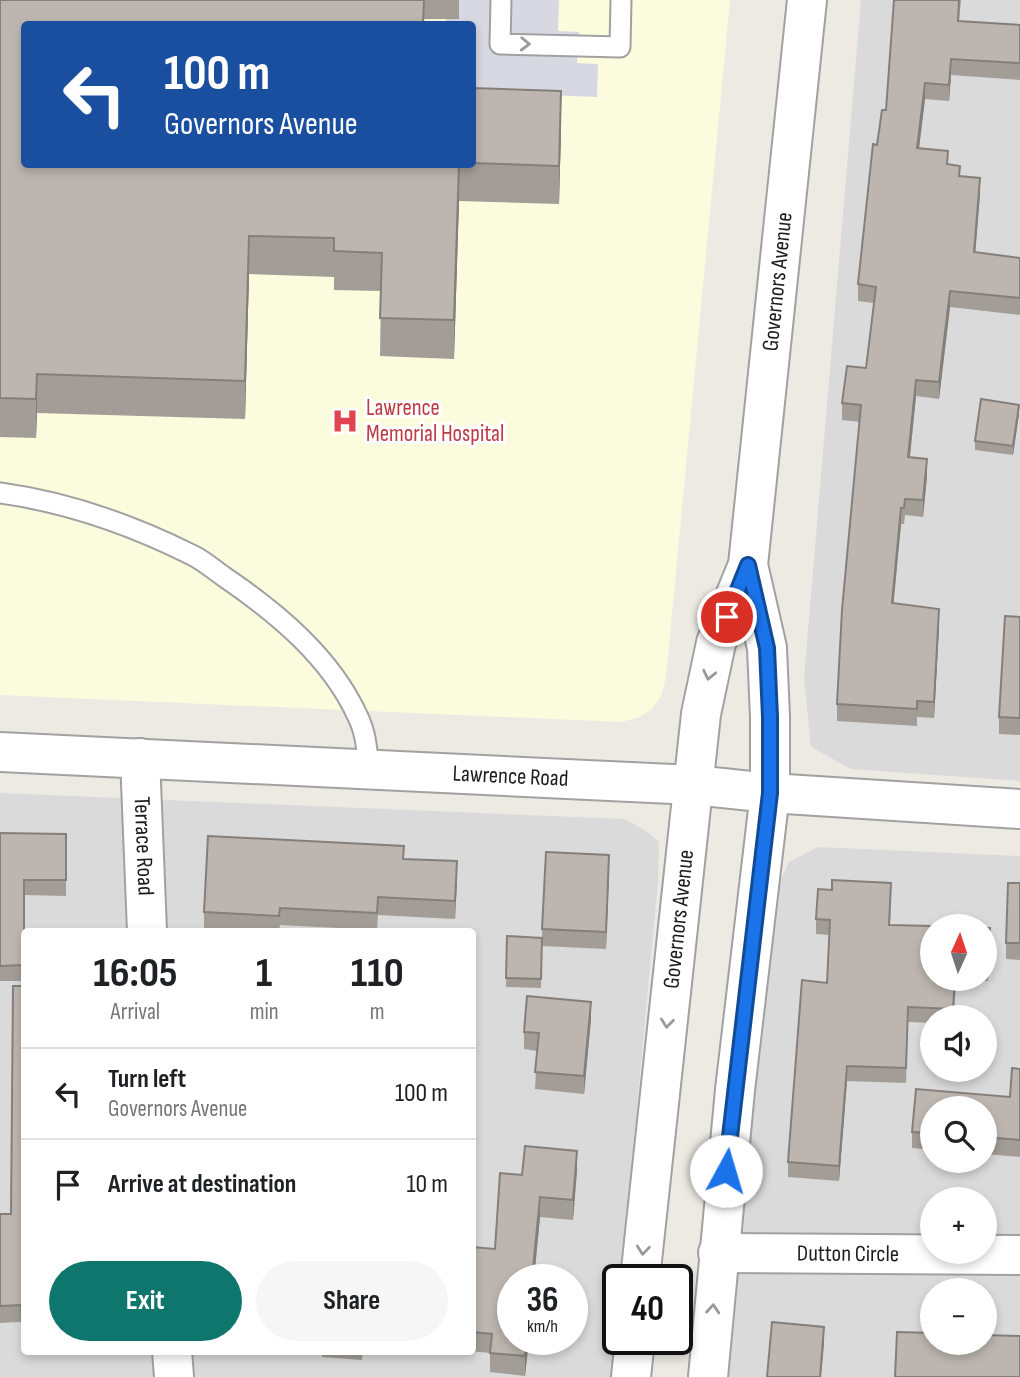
<!DOCTYPE html>
<meta charset="utf-8">
<style>
:root{--surface:#fff;--page:#f6f6f6;--text:#202124;--muted:#757577;--line:#e0e0e0;--accent:#0f766e}
body{margin:0;font-family:"Sofia Sans Condensed",sans-serif;background:var(--page);color:var(--text);height:100vh;display:flex;flex-direction:column;font-size:26px;white-space:nowrap}
*{box-sizing:border-box;margin:0}
p{font-size:23px;color:var(--muted)}
.icon{flex:none;width:38px;height:38px;fill:none;stroke:currentColor;stroke-width:2;stroke-linecap:round;stroke-linejoin:round}
.map{position:relative;flex:1;overflow:hidden}
.side{position:absolute;left:21px;top:928px;width:455px;height:427px;display:flex;flex-direction:column;background:var(--surface);border-radius:7px;box-shadow:0 4px 10px #0003}
.side>*{flex:none}
.guide{position:absolute;left:21px;top:21px;width:455px;height:147px;border-radius:7px;box-shadow:0 4px 10px #0003;background:#1a4fa0;color:#fff;overflow:hidden}
.needle{width:46px;rotate:3deg}
.buttons{position:absolute;left:920px;top:914px;display:grid;gap:14px}
.buttons a{display:grid;place-items:center;width:77px;height:77px;border-radius:50%;background:var(--surface);box-shadow:0 4px 10px #0003;font-size:35px}
.speed{position:absolute;left:497px;top:1264px;display:flex;gap:14px;font-size:35px;font-weight:700;text-align:center}
.speed>*{display:grid;place-content:center;width:91px;height:91px;border-radius:50%;background:var(--surface);box-shadow:0 4px 10px #0003;line-height:1}
.speed small{font-size:18px;font-weight:400}
.speed .limit{border:4px solid #111;border-radius:10px;background:#fff;color:#111}
.pin{position:absolute;display:grid;place-items:center;width:60px;height:60px;color:#fff;margin:-30px;border:4px solid #fff;border-radius:50%;box-shadow:0 2px 7px #0007}
.me{position:absolute;width:77px;margin:-38px;rotate:6deg;stroke-linejoin:round;filter:drop-shadow(0 0 5px #0008)}
.turn{display:flex;align-items:center;gap:24px;height:147px;padding:0 28px;font-size:32px}
.turn .icon{width:91px;height:91px;stroke-width:2.5}
.turn b{display:block;font-size:49px;line-height:60px}
.eta{display:flex;justify-content:space-evenly;align-items:center;height:119px;text-align:center}
.eta b{font-size:42px;font-weight:700;line-height:49px}
.action{display:flex;gap:14px;margin-top:auto;padding:14px 28px}
.action a{flex:1;height:80px;border-radius:42px;background:var(--accent);color:#fff;font-size:28px;font-weight:700;line-height:80px;text-align:center}
.action a+a{background:var(--page);color:var(--text)}
ul{padding:0;list-style:none}
li{display:flex;align-items:center;gap:21px;height:91px;padding:0 28px;border-top:2px solid var(--line)}
li div{flex:1}
li b{display:block;font-size:26px}
li em{font-style:normal}
.map>svg:first-child{display:block}
.residential{fill:#dbdada;fill-rule:evenodd}
.education{fill:#fbfcde;fill-rule:evenodd}
.plaza{fill:#d8d8e3}
.lines{fill:none;stroke-linecap:round;stroke-linejoin:round}
.service-casing{stroke:#a1a1a1;stroke-width:23}
.minor-casing{stroke:#a1a1a1;stroke-width:42}
.tertiary-casing{stroke:#a1a1a1;stroke-width:42}
.service{stroke:#fff;stroke-width:19}
.minor{stroke:#fff;stroke-width:38}
.tertiary{stroke:#fff;stroke-width:38}
.wall{fill:#a39d97}
.shaded-wall{fill:#847f7b}
.building{fill:#bdb6b0;stroke:#847f7b;stroke-width:2}
.oneway{stroke:#999}
.route-casing{stroke:#114b97;stroke-width:18}
.route{stroke:#1a73e8;stroke-width:12}
.labels{text-anchor:middle;dominant-baseline:central;stroke-width:6;stroke-linejoin:round;paint-order:stroke}
.street-label{font-size:23px;fill:#1d1d1d;stroke:#fff}
.health-label{font-size:23px;fill:#be3a42;stroke:#fff;text-anchor:start}
</style>
<div class="map">
<svg width="1020" height="1377" viewBox="0 0 1020 1377">
<rect width="100%" height="100%" fill="#edeae4"/>
<g class="residential">
<polygon points="861,0 1020,0 1020,781 851,769 811,747 804,678"/>
<path d="M0,793L625,819L649,833L659,842L658,882L621,1279H618V1310L611,1377H0ZM24,931H472V1351H24ZM513,1279H572V1339H513Z"/>
<path d="M818,847L1020,856V1377H720L767,908L789,862ZM933,926H985V978H933ZM933,1017H985V1069H933ZM933,1108H985V1160H933ZM933,1199H985V1251H933ZM933,1290H985V1342H933Z"/>
</g>
<path class="education" d="M0,0H730L666,677L661,696L651,710L637,718L621,722L0,695ZM24,24H472V164H24Z"/>
<polygon class="plaza" points="459,0 559,0 558,31 579,32 577,63 598,64 597,97 473,92 472,24 446,24 446,19 459,18"/>
<g class="lines">
<g class="service-casing">
<g id="service">
<polyline points="501,0 500,44 620,47 621,0"/>
<path d="M0,493C66,502 132,525 192,555C203,560 213,569 223,576C276,612 331,657 358,717C366,733 367,751 369,769"/>
</g>
</g>
<g class="minor-casing">
<g id="minor">
<path id="s1" d="M140,758L147,931"/>
<path id="s2" d="M718,1253L1020,1255"/>
<polyline points="172,1351 174,1377"/>
</g>
</g>
<g class="tertiary-casing">
<g id="tertiary">
<path id="s3" d="M0,752L694,785L770,793L1020,809"/>
<path id="s4" d="M640,1279L701,714L716,643L748,565L807,0"/>
<polyline points="631,1377 635,1339"/>
<polyline points="708,1377 735,1090 770,793 770,717 767,648 748,565"/>
</g>
</g>
<use href="#service" class="service"/>
<use href="#minor" class="minor"/>
<use href="#tertiary" class="tertiary"/>
</g>
<g class="wall">
<polygon points="0,0 459,0 459,19 424,19 424,24 24,24 24,164 472,164 472,88 561,129 559,204 459,201 454,359 380,356 381,291 334,290 334,277 249,274 245,419 37,413 36,438 0,437"/>
<polygon points="894,0 961,0 959,21 1020,25 1020,80 951,75 949,101 925,99 919,148 948,164 980,194 975,252 1020,258 1020,315 950,307 939,399 916,396 910,457 927,476 923,517 905,515 904,524 901,524 893,603 939,626 934,718 917,717 917,726 837,721 837,704 860,422 842,420 842,403 866,368 874,303 858,301 858,284 877,145 886,110"/>
<polygon points="1019,414 1013,455 975,450 975,441"/>
<polygon points="1020,617 1020,735 999,734 999,717"/>
<polygon points="0,833 66,834 66,896 24,895 24,981 0,981"/>
<polygon points="404,859 457,878 455,919 378,915 377,930 280,925 279,931 232,931 204,930 204,912"/>
<polygon points="609,872 606,949 542,946 542,929"/>
<polygon points="1020,883 1020,960 1006,959 1006,943"/>
<polygon points="891,898 890,925 933,978 985,978 985,928 990,943 988,981 956,980 954,1017 933,1017 933,1023 908,1022 906,1083 847,1081 839,1181 788,1177 788,1162 827,983 830,935 816,934 816,919"/>
<polygon points="507,936 542,938 541,988 506,987"/>
<polygon points="24,986 24,1336 22,1336 21,1322 0,1323 0,1214 11,1214"/>
<polygon points="591,1019 584,1094 535,1089 537,1051 524,1049 524,1032"/>
<polygon points="1012,1068 1020,1069 1020,1157 985,1154 985,1108 933,1108 933,1150 912,1148 912,1132 916,1089 1010,1097"/>
<polygon points="577,1170 573,1220 540,1217 534,1279 513,1279 513,1339 529,1339 525,1376 490,1372 490,1353 469,1351 472,1351 472,1247 495,1249 522,1175"/>
<polygon points="322,1351 363,1351 362,1360 322,1357"/>
</g>
<g class="shaded-wall">
<polygon points="951,59 951,75 949,101 949,85"/>
<polygon points="925,83 925,99 917,165 917,148"/>
<polygon points="561,91 561,129 559,204 559,166"/>
<polygon points="459,164 459,201 454,359 454,320"/>
<polygon points="980,178 980,194 974,269 974,252"/>
<polygon points="249,236 249,274 245,419 245,381"/>
<polygon points="950,291 950,307 939,399 939,382"/>
<polygon points="37,374 37,413 36,438 36,399"/>
<polygon points="916,380 916,396 908,474 908,457"/>
<polygon points="1019,405 1019,414 1013,455 1013,446"/>
<polygon points="927,459 927,476 923,517 923,500"/>
<polygon points="901,508 901,524 892,620 892,603"/>
<polygon points="939,609 939,626 934,718 934,702"/>
<polygon points="609,855 609,872 606,949 606,932"/>
<polygon points="457,861 457,878 455,919 455,901"/>
<polygon points="591,1002 591,1019 584,1094 584,1076"/>
<polygon points="847,1066 847,1081 839,1181 839,1166"/>
<polygon points="577,1151 577,1170 573,1220 573,1200"/>
<polygon points="540,1197 540,1217 534,1279 532,1279"/>
<polygon points="824,1327 824,1344 821,1377 820,1377"/>
<polygon points="527,1339 529,1339 525,1376 525,1356"/>
</g>
<g class="building">
<polygon points="0,0 424,0 423,24 24,24 24,164 459,164 454,320 380,318 382,253 334,251 334,238 249,236 245,381 37,374 36,399 0,398"/>
<polygon points="894,0 959,0 958,21 1020,25 1020,63 951,59 949,85 925,83 917,148 948,151 947,164 960,166 959,176 980,178 974,252 1020,258 1020,298 950,291 939,382 916,380 908,457 927,459 923,500 905,499 904,508 901,508 892,603 939,609 934,702 917,701 917,709 837,704 842,610 861,405 842,403 847,366 866,368 876,287 858,284 873,144 877,145 882,110 886,110"/>
<polygon points="472,88 561,91 559,166 472,163"/>
<polygon points="981,399 1019,405 1013,446 975,441"/>
<polygon points="1005,616 1020,617 1020,718 999,717"/>
<polygon points="0,833 66,834 66,880 24,880 24,965 0,966"/>
<polygon points="208,836 404,846 403,859 457,861 455,901 378,897 377,913 280,908 279,916 204,912"/>
<polygon points="546,852 609,855 606,932 542,929"/>
<polygon points="832,880 891,883 889,925 933,926 933,978 955,978 953,1009 908,1007 906,1068 847,1066 839,1166 788,1162 802,980 827,983 830,920 816,919 818,889 832,890"/>
<polygon points="1008,883 1020,883 1020,943 1006,943"/>
<polygon points="985,928 990,928 988,966 985,966"/>
<polygon points="507,936 542,938 541,979 506,978"/>
<polygon points="13,986 24,986 24,1319 22,1319 21,1305 0,1306 0,1214 11,1214"/>
<polygon points="527,996 591,1002 584,1076 535,1072 539,1033 524,1032"/>
<polygon points="1012,1068 1020,1069 1020,1140 985,1137 985,1108 933,1108 933,1133 912,1132 916,1089 1010,1097"/>
<polygon points="525,1146 577,1151 573,1200 540,1197 532,1279 513,1279 513,1339 527,1339 525,1356 490,1353 492,1334 472,1332 472,1247 495,1249 500,1173 522,1175"/>
<polygon points="772,1322 824,1327 820,1377 767,1377"/>
<polygon points="897,1332 933,1333 933,1342 985,1342 985,1335 1020,1336 1020,1377 895,1377"/>
</g>
<defs><path id="oneway-chevron" d="M-2-3.5L2.5 0L-2 3.5" fill="none" stroke-width="1.6" stroke-linecap="round" stroke-linejoin="round" transform="scale(1.75)"/></defs>
<g class="oneway">
<use href="#oneway-chevron" transform="translate(525 44) rotate(2)"/>
<use href="#oneway-chevron" transform="translate(709 675) rotate(102)"/>
<use href="#oneway-chevron" transform="translate(667 1023) rotate(96)"/>
<use href="#oneway-chevron" transform="translate(643 1250) rotate(96)"/>
<use href="#oneway-chevron" transform="translate(713 1309) rotate(-85)"/>
</g>
<g class="lines">
<g class="route-casing">
<polyline id="route" points="726,1171 770,793 770,717 767,648 748,565 727,617"/>
</g>
<use href="#route" class="route"/>
</g>
<defs>
<g id="hospital-bare" transform="scale(2.1)"><path d="M-5-5h3v3.5h4V-5h3V5h-3V1.5h-4V5h-3Z" fill="#e0444e" stroke="#fff" stroke-width="2.5" paint-order="stroke"/></g>
</defs>
<g fill-rule="evenodd">
<use href="#hospital-bare" x="345" y="421"/>
</g>
<g class="labels">
<g class="street-label">
<text stroke="none"><textPath href="#s4" startOffset="1010">Governors Avenue</textPath></text>
<text stroke="none"><textPath href="#s3" startOffset="511">Lawrence Road</textPath></text>
<text stroke="none"><textPath href="#s1" startOffset="88">Terrace Road</textPath></text>
<text stroke="none"><textPath href="#s4" startOffset="362">Governors Avenue</textPath></text>
<text stroke="none"><textPath href="#s2" startOffset="130">Dutton Circle</textPath></text>
</g>
<g class="health-label">
<text x="366" y="408">Lawrence<tspan x="366" dy="26">Memorial Hospital</tspan></text>
</g>
</g>
</svg>
<div class="buttons">
<a><svg class="needle" viewBox="-14 -14 28 28"><path d="M0-13l5 13h-10z" fill="#e53935"/><path d="M0 13l5-13h-10z" fill="#757577"/></svg></a>
<a><svg class="icon" aria-label="sound" viewBox="0 0 24 24"><path d="M4 9h4l5-4v14l-5-4H4zM17 9q2 3 0 6"/></svg></a>
<a><svg class="icon" aria-label="search" viewBox="0 0 24 24"><circle cx="10" cy="10" r="6"/><path d="M15 15l6 6"/></svg></a>
<a>+</a>
<a>−</a>
</div>
<div class="speed"><div>36<small>km/h</small></div><div class="limit">40</div></div>
<div class="pin" style="left:727px;top:617px;background:#d93025"><svg class="icon" aria-label="arrive" viewBox="0 0 24 24"><path d="M6 21V4h12l-3 4 3 4H6"/></svg></div>
<svg class="me" style="left:726px;top:1171px" viewBox="-20 -20 40 40"><circle r="19" fill="#fff"/><path d="M0-13L10 11 0 6-10 11z" fill="#1a73e8"/></svg>
<div class="guide">
<div class="turn"><svg class="icon" aria-label="left" viewBox="0 0 24 24"><path d="M17 20v-9H6M10 6l-5 5 5 5"/></svg><div><b>100 m</b>Governors Avenue</div></div>
</div>
<section class="side">
<div class="eta">
<div><b>16:05</b><p>Arrival</p></div>
<div><b>1</b><p>min</p></div>
<div><b>110</b><p>m</p></div>
</div>
<ul>
<li><svg class="icon" aria-label="left" viewBox="0 0 24 24"><path d="M17 20v-9H6M10 6l-5 5 5 5"/></svg><div><b>Turn left</b><p>Governors Avenue</p></div><em>100 m</em></li>
<li><svg class="icon" aria-label="arrive" viewBox="0 0 24 24"><path d="M6 21V4h12l-3 4 3 4H6"/></svg><div><b>Arrive at destination</b></div><em>10 m</em></li>
</ul>
<div class="action"><a>Exit</a><a>Share</a></div>
</section>
</div>
